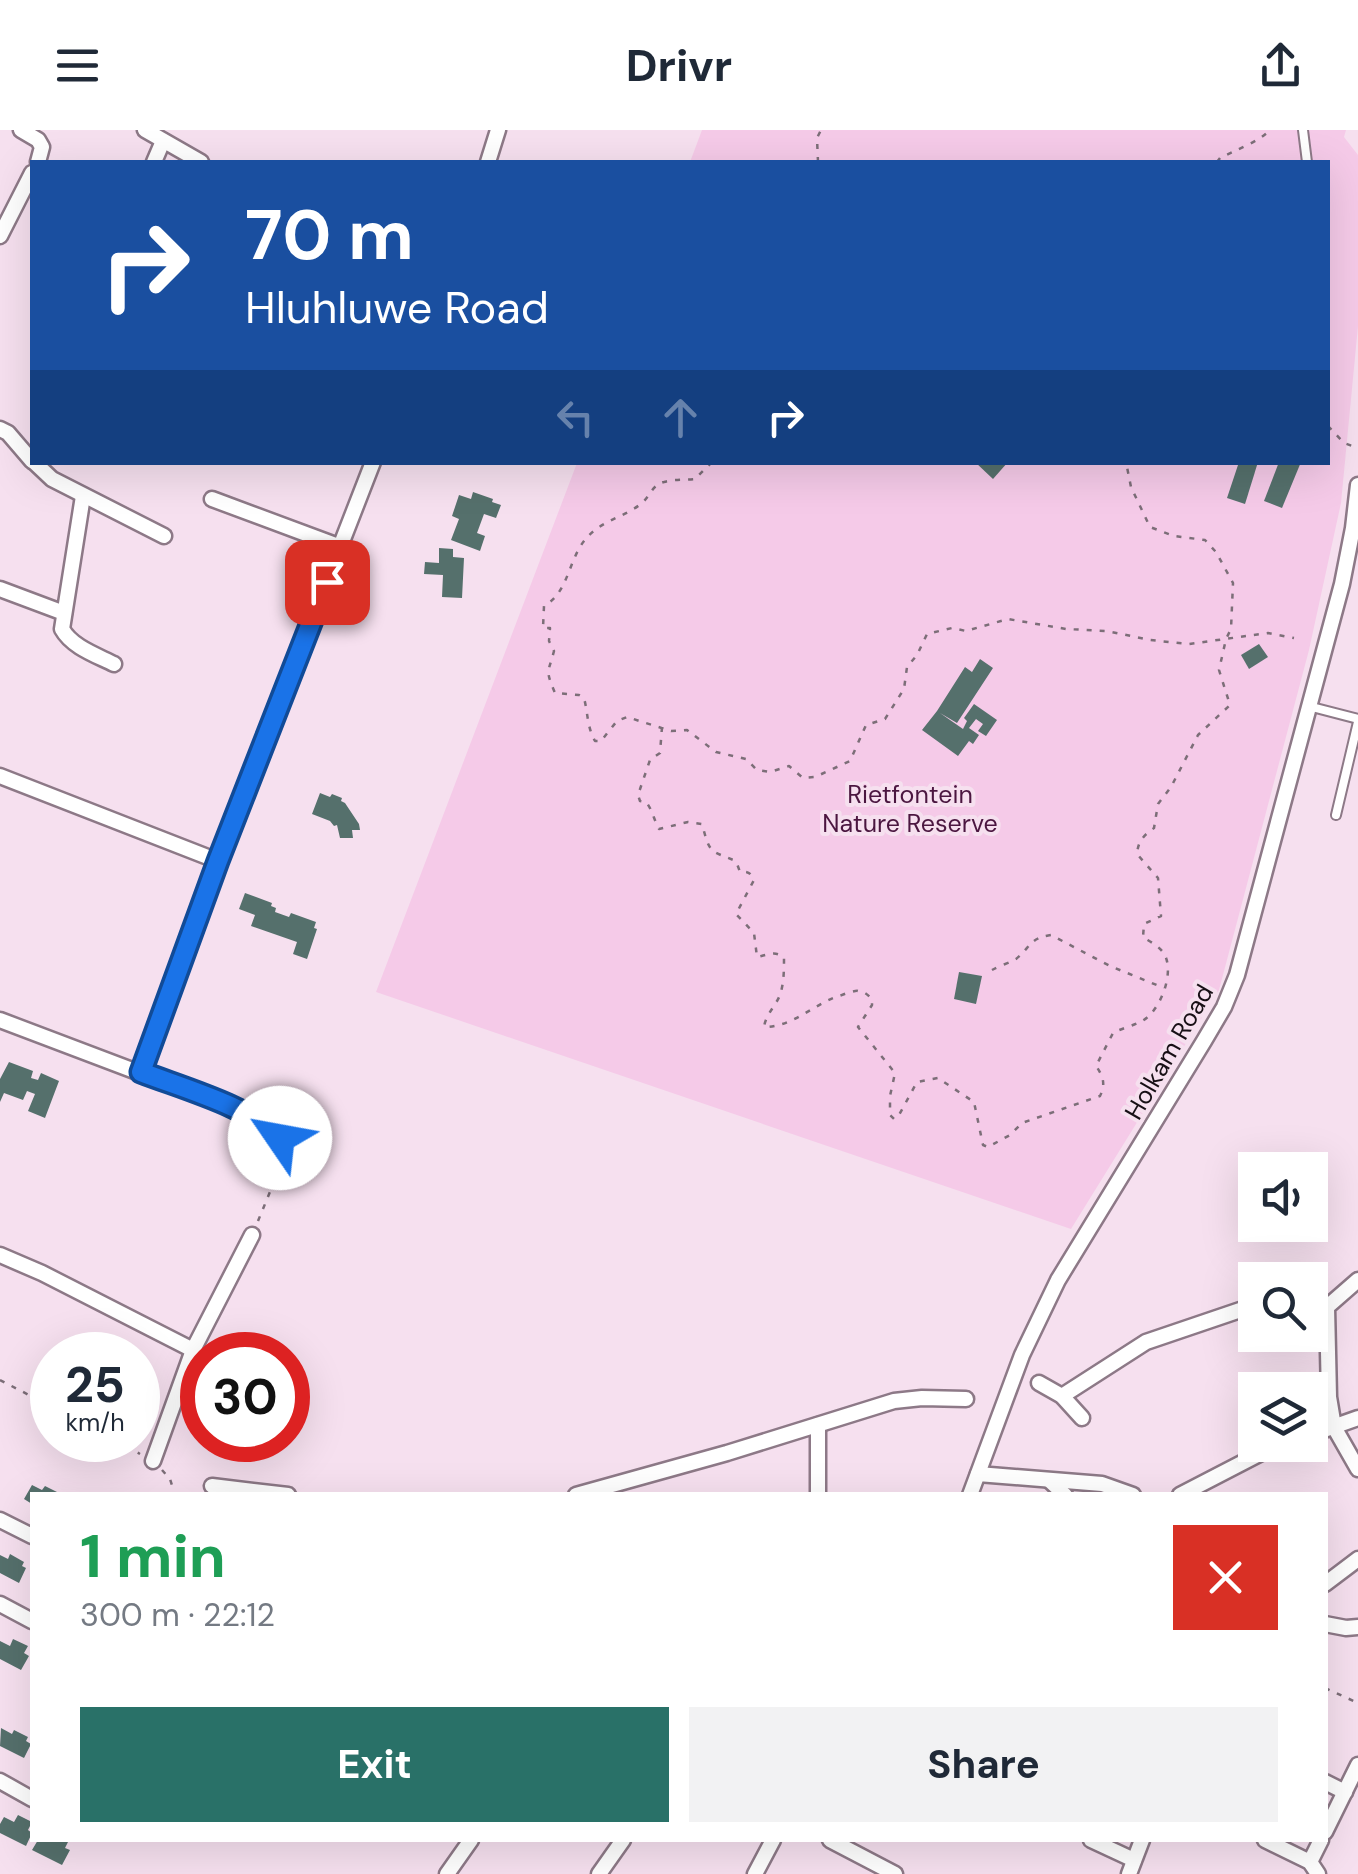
<!DOCTYPE html>
<meta charset="utf-8">
<style>
:root{--surface:#fff;--page:#f2f2f3;--text:#1f2937;--muted:#747a83;--accent:#297168}
body{margin:0;font-family:"DM Sans",sans-serif;background:var(--page);color:var(--text);height:100vh;display:flex;flex-direction:column;font-size:38px;white-space:nowrap}
*{box-sizing:border-box;margin:0}
p{font-size:32px;color:var(--muted)}
.icon{flex:none;width:55px;height:55px;fill:none;stroke:currentColor;stroke-width:2;stroke-linecap:round;stroke-linejoin:round}
.map{position:relative;flex:1;overflow:hidden}
.panel{position:absolute;left:30px;top:1362px;width:1298px;height:350px;display:flex;flex-direction:column;background:var(--surface);border-radius:0px;box-shadow:0 10px 40px #0002}
.panel>*{flex:none}
.hud{position:absolute;left:30px;top:30px;width:1300px;height:305px;border-radius:0px;box-shadow:0 10px 40px #0002;background:#1a4fa0;color:#fff;overflow:hidden}
.controls{position:absolute;left:1238px;top:1022px;display:grid;gap:20px}
.controls a{display:grid;place-items:center;width:90px;height:90px;border-radius:0px;background:var(--surface);box-shadow:0 10px 40px #0002;font-size:50px}
.speed{position:absolute;left:30px;top:1202px;display:flex;gap:20px;font-size:50px;font-weight:700;text-align:center}
.speed>*{display:grid;place-content:center;width:130px;height:130px;border-radius:50%;background:var(--surface);box-shadow:0 10px 40px #0002;line-height:1}
.speed small{font-size:25px;font-weight:400}
.speed .limit{border:15px solid #d22;background:#fff;color:#111}
.pin{position:absolute;display:grid;place-items:center;width:85px;height:85px;color:#fff;margin:-42px;border-radius:20px;box-shadow:0 5px 15px #0006}
.me{position:absolute;width:110px;margin:-55px;rotate:303deg;stroke-linejoin:round;filter:drop-shadow(0 0 8px #0008)}
.turn{display:flex;align-items:center;gap:35px;height:210px;padding:0 50px;font-size:45px}
.turn .icon{width:130px;height:130px;stroke-width:2.5}
.turn b{display:block;font-size:70px;line-height:85px}
.lanes{display:flex;align-items:center;height:95px;padding:0 50px;background:#0003;justify-content:center;gap:50px;direction:ltr}
.lanes .off{opacity:.35}
.round{display:grid;place-items:center;flex:none;width:105px;height:105px;border-radius:0px;background:var(--page)}
.overview{display:flex;align-items:center;justify-content:space-between;height:170px;padding:0 50px}
h1{font-size:60px;font-weight:700;line-height:75px;color:#1e9e55}
.action{display:flex;gap:20px;margin-top:auto;padding:20px 50px}
.action a{flex:1;height:115px;border-radius:0px;background:var(--accent);color:#fff;font-size:40px;font-weight:700;line-height:115px;text-align:center}
.action a+a{background:var(--page);color:var(--text)}
header{display:flex;justify-content:space-between;align-items:center;height:130px;padding:0 50px;background:var(--surface);font-size:45px;font-weight:700}
.map>svg:first-child{display:block}
.green{fill:#f5cae8}
.building{fill:#55706c}
.lines{fill:none;stroke-linecap:round;stroke-linejoin:round}
.lane-casing{stroke:#8d7987;stroke-width:12}
.street-casing{stroke:#8d7987;stroke-width:19}
.path{stroke:#7c6e78;stroke-width:2.5;stroke-dasharray:5 8;stroke-linecap:butt}
.lane{stroke:#fff;stroke-width:8}
.street{stroke:#fff;stroke-width:14}
.route-casing{stroke:#114b97;stroke-width:25}
.route{stroke:#1a73e8;stroke-width:18}
.labels{text-anchor:middle;dominant-baseline:central;stroke-width:8;stroke-linejoin:round;paint-order:stroke}
.park-label{font-size:25px;fill:#4b1640;stroke:#f6e0ef}
.street-label{font-size:25px;fill:#170f15;stroke:#f6e0ef}
</style>
<header><svg class="icon" aria-label="menu" viewBox="0 0 24 24"><path d="M4 6h16M4 12h16M4 18h16"/></svg>Drivr<svg class="icon" aria-label="share" viewBox="0 0 24 24"><path d="M12 15V3M7 8l5-5 5 5M5 13v7h14v-7"/></svg></header>
<div class="map">
<svg width="1358" height="1744" viewBox="0 0 1358 1744">
<rect width="100%" height="100%" fill="#f6e0ef"/>
<polygon class="green" points="702,0 1346,0 1344,7 1358,25 1358,196 1341,373 1309,520 1219,860 1071,1099 376,862 577,333 1328,332 1328,32 690,32"/>
<g class="building">
<polygon points="975,332 1008,332 993,349"/>
<polygon points="1239,332 1258,332 1245,374 1227,368"/>
<polygon points="1279,332 1301,332 1282,378 1264,371"/>
<polygon points="473,362 493,369 492,372 501,375 496,388 484,384 477,403 485,406 480,421 451,410 459,389 452,386 459,365 471,369"/>
<polygon points="439,418 453,419 453,427 464,428 462,468 442,467 443,445 424,444 425,432 439,433"/>
<polygon points="1259,514 1268,527 1249,539 1241,525"/>
<polygon points="980,529 993,538 957,593 940,583 963,599 967,591 964,588 974,574 997,590 986,606 978,601 983,594 976,589 969,598 979,605 973,614 969,611 958,626 922,600 937,581 965,537 972,542"/>
<polygon points="320,663 330,667 332,664 342,668 341,671 345,673 359,694 360,700 352,700 353,708 340,708 337,695 334,696 330,691 312,684"/>
<polygon points="245,763 272,773 271,776 276,778 275,782 289,787 291,783 316,792 314,798 317,799 307,829 293,824 297,812 251,796 255,785 239,779"/>
<polygon points="959,842 982,846 976,874 954,869"/>
<polygon points="9,932 33,941 31,948 38,950 41,943 59,951 45,988 28,981 35,964 27,961 23,970 4,963 0,972 0,949"/>
<polygon points="32,1355 42,1360 45,1356 63,1365 32,1365 32,1374 24,1369"/>
<polygon points="10,1424 24,1432 22,1436 26,1438 19,1453 0,1443 0,1425 8,1429"/>
<polygon points="13,1509 28,1516 24,1523 29,1526 21,1540 0,1529 0,1511 10,1516"/>
<polygon points="1,1598 12,1604 14,1600 28,1607 26,1611 31,1614 24,1628 0,1616"/>
<polygon points="18,1685 32,1692 28,1700 32,1703 26,1716 0,1703 0,1694 4,1687 14,1692"/>
<polygon points="38,1710 69,1710 65,1718 70,1720 62,1735 32,1720"/>
</g>
<g class="lines">
<g class="lane-casing">
<g id="lane">
<polyline points="1303,0 1307,32"/>
<polyline points="1308,576 1358,589"/>
<polyline points="1336,685 1358,592"/>
</g>
</g>
<g class="street-casing">
<g id="street">
<polyline points="21,0 38,10 42,17 38,32"/>
<polyline points="145,0 201,32"/>
<polyline points="154,32 163,11"/>
<polyline points="488,32 498,0"/>
<polyline points="0,106 32,43"/>
<polyline points="0,299 8,303 32,331"/>
<polyline points="34,332 52,349 164,406"/>
<path d="M83,366L62,499C72,517 96,525 114,534"/>
<polyline points="212,369 341,417"/>
<polyline points="0,459 64,483"/>
<polyline points="0,646 218,731"/>
<polyline points="0,890 235,979 262,993 280,1008"/>
<polyline points="141,942 218,731 373,332"/>
<polyline points="0,1125 42,1143 193,1220"/>
<polyline points="1358,1150 1327,1177 1329,1267 1334,1297 1358,1339"/>
<polyline points="1310,1170 1327,1177"/>
<polyline points="1039,1253 1062,1266 1082,1288"/>
<polyline points="1062,1266 1146,1212 1255,1175"/>
<polyline points="818,1295 818,1365"/>
<polyline points="1310,1305 1358,1288"/>
<polyline points="153,1331 193,1220 252,1105"/>
<polyline points="978,1344 1102,1354 1133,1365"/>
<polyline points="1050,1351 1065,1365"/>
<polyline points="212,1356 288,1365"/>
<polyline points="576,1365 727,1323 894,1271 922,1268 966,1269"/>
<polyline points="970,1365 1022,1225 1058,1150 1204,911 1224,877 1237,845 1342,454 1353,398 1358,355"/>
<polyline points="1180,1365 1265,1321 1281,1315"/>
<polyline points="0,1390 32,1406"/>
<polyline points="1325,1454 1358,1429"/>
<polyline points="0,1474 32,1491"/>
<polyline points="1325,1494 1346,1498 1358,1497"/>
<polyline points="0,1651 32,1669"/>
<polyline points="1325,1652 1345,1662"/>
<polyline points="1325,1702 1358,1635"/>
<polyline points="830,1710 895,1744"/>
<polyline points="1091,1710 1134,1730"/>
<polyline points="1265,1710 1310,1732 1318,1744"/>
<polyline points="1310,1732 1321,1710"/>
<polyline points="447,1744 471,1710"/>
<polyline points="599,1744 623,1710"/>
<polyline points="755,1744 773,1710"/>
<polyline points="1129,1744 1142,1710"/>
</g>
</g>
<g class="path">
<polyline points="818,32 817,8 821,0"/>
<path d="M1217,32L1220,28C1234,21 1260,11 1270,0"/>
<polyline points="1328,296 1344,313 1358,318"/>
<path d="M712,332L695,349C686,350 673,349 664,352C652,355 651,365 642,373C624,388 600,390 584,411C568,432 568,463 544,476L543,498H550L549,511L554,521C548,544 545,539 555,563L579,565L584,568C588,583 587,597 595,611H601L617,591L627,587L671,601L687,600L716,622L746,629L757,640L770,642L789,636L803,648L815,647L850,631L866,595L885,589L904,559L907,537L917,525L927,504L952,498L966,501L1008,489L1066,499L1107,501L1150,510L1189,514L1268,503L1294,508"/>
<path d="M662,597L660,623L650,630L638,665L640,671L646,672C652,679 654,690 659,699L688,692L702,694C710,723 708,720 736,731L740,742C748,741 751,743 754,750L736,784L754,803L757,827C767,825 776,820 784,828C784,840 784,853 780,865C775,877 766,884 764,897C794,897 814,873 842,865C844,864 856,860 858,861C864,861 868,865 872,869V875L858,897L895,943L890,966V985L894,989L899,985L917,952L938,948L974,972L983,1015L988,1017L1010,1005L1022,993L1100,966C1106,954 1103,946 1096,936L1113,903C1122,898 1133,896 1142,891C1161,881 1177,838 1162,821C1157,815 1149,811 1143,807L1144,794L1161,786L1158,748L1137,724C1138,711 1144,705 1154,698L1158,674L1171,657L1198,605L1230,575L1219,540L1226,509L1231,499L1233,453L1216,422L1205,410L1174,406L1150,397L1131,357L1126,332"/>
<path d="M992,840C999,836 1009,833 1016,829C1031,817 1029,808 1051,805L1110,836L1164,858"/>
<polyline points="258,1091 279,1040 282,1024"/>
<polyline points="0,1250 52,1277"/>
<polyline points="115,1310 140,1324"/>
<polyline points="162,1340 170,1349 175,1365"/>
<polyline points="1325,1558 1358,1573"/>
</g>
<use href="#lane" class="lane"/>
<use href="#street" class="street"/>
</g>
<g class="lines">
<g class="route-casing">
<path id="route" d="M280,1008C251,977 182,958 141,942L218,731L327,452"/>
</g>
<use href="#route" class="route"/>
</g>
<g class="labels">
<g class="park-label">
<text x="910" y="664">Rietfontein<tspan x="910" dy="29">Nature Reserve</tspan></text>
</g>
<g class="street-label">
<text transform="translate(1169 922) rotate(-60)">Holkam Road</text>
</g>
</g>
</svg>
<div class="controls">
<a><svg class="icon" aria-label="sound" viewBox="0 0 24 24"><path d="M4 9h4l5-4v14l-5-4H4zM17 9q2 3 0 6"/></svg></a>
<a><svg class="icon" aria-label="search" viewBox="0 0 24 24"><circle cx="10" cy="10" r="6"/><path d="M15 15l6 6"/></svg></a>
<a><svg class="icon" aria-label="layers" viewBox="0 0 24 24"><path d="M12 4l9 5-9 5-9-5zM3 14l9 5 9-5"/></svg></a>
</div>
<div class="speed"><div>25<small>km/h</small></div><div class="limit">30</div></div>
<div class="pin" style="left:327px;top:452px;background:#d93025"><svg class="icon" aria-label="arrive" viewBox="0 0 24 24"><path d="M6 21V4h12l-3 4 3 4H6"/></svg></div>
<svg class="me" style="left:280px;top:1008px" viewBox="-20 -20 40 40"><circle r="19" fill="#fff"/><path d="M0-13L10 11 0 6-10 11z" fill="#1a73e8"/></svg>
<div class="hud">
<div class="turn"><svg class="icon" aria-label="right" viewBox="0 0 24 24"><path d="M7 20v-9h11M14 6l5 5-5 5"/></svg><div><b>70 m</b>Hluhluwe Road</div></div>
<div class="lanes"><svg class="icon off" aria-label="left" viewBox="0 0 24 24"><path d="M17 20v-9H6M10 6l-5 5 5 5"/></svg><svg class="icon off" aria-label="ahead" viewBox="0 0 24 24"><path d="M12 20V5M6 11l6-6 6 6"/></svg><svg class="icon" aria-label="right" viewBox="0 0 24 24"><path d="M7 20v-9h11M14 6l5 5-5 5"/></svg></div>
</div>
<section class="panel">
<div class="overview"><div><h1>1 min</h1><p>300 m · 22:12</p></div><a class="round" style="background:#d93025;color:#fff"><svg class="icon" aria-label="close" viewBox="0 0 24 24"><path d="M6 6l12 12M18 6L6 18"/></svg></a></div>
<div class="action"><a>Exit</a><a>Share</a></div>
</section>
</div>
